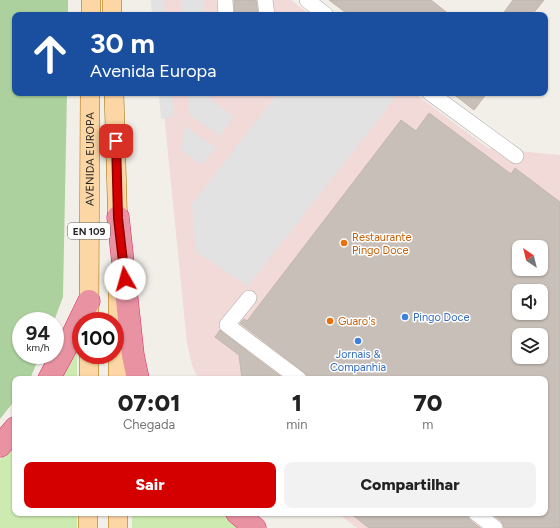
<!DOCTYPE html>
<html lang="pt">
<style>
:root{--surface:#fff;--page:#f2f2f2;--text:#222;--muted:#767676;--accent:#d40000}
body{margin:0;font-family:Figtree,sans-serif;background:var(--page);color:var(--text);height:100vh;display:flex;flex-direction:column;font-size:15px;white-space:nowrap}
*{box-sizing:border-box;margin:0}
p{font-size:13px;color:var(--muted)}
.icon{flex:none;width:22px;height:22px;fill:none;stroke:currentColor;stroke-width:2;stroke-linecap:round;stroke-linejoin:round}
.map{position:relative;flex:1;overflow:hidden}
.details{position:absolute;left:12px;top:376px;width:536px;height:140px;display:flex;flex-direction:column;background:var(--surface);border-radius:8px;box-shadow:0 1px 3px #0004}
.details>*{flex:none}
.guide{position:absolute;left:12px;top:12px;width:536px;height:84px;border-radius:8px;box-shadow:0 1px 3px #0004;background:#1a4fa0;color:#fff;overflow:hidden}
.needle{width:26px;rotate:325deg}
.buttons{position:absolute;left:512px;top:240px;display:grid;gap:8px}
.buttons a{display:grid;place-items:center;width:36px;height:36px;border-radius:8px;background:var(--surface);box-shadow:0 1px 3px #0004;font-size:20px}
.speed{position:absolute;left:12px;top:312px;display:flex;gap:8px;font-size:20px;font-weight:700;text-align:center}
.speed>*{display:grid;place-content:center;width:52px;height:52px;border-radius:50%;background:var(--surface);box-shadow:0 1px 3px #0004;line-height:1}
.speed small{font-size:10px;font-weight:400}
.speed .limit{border:6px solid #d22;background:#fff;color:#111}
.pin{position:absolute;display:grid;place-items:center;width:34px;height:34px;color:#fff;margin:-17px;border-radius:8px;box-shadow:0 2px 6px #0006}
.me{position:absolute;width:44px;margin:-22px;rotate:353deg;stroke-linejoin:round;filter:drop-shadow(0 0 3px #0008)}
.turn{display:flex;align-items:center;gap:14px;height:84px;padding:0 12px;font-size:18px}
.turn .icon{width:52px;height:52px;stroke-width:2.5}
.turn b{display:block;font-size:28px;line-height:34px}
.eta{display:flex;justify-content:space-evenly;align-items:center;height:68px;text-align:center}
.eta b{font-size:24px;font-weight:800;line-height:28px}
.primary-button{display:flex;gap:8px;margin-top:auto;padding:8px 12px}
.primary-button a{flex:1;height:46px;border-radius:8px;background:var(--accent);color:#fff;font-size:16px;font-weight:800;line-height:46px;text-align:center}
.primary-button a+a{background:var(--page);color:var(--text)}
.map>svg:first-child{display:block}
.commercial{fill:#f2dad9;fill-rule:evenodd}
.grass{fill:#cdebb0}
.forest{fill:#add19e}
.parking{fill:#e2e2e2}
.building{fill:#c7bfb8;stroke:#c4b6ab;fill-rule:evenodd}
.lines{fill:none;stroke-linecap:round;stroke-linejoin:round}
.minor-casing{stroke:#a9a9a9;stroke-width:16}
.major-casing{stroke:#a06b00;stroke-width:20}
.highway-casing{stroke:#dc2a67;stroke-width:23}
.minor{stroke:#fff;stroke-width:15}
.major{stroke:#fcd6a4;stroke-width:19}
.highway{stroke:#e892a2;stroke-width:22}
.route-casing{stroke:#8a0000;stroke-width:10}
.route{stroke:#d40000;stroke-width:7}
.food-dot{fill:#e8710a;stroke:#fff;stroke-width:1.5}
.shop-dot{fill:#3f7fe0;stroke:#fff;stroke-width:1.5}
.labels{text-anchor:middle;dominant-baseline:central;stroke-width:3;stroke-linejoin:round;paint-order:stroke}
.shield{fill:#fff;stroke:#646464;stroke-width:1}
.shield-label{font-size:10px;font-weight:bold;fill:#222}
.street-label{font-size:11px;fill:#222;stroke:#fff}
.food-label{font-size:11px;fill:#c56008;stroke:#fff;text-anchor:start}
.shop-label{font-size:11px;fill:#366cbe;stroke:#fff;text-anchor:start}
</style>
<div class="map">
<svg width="560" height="528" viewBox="0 0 560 528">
<rect width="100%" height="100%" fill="#f2efe9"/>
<g class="commercial">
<polygon points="153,0 291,0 311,15 155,15"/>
<path d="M162,93H414L488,148L560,155V528H357L337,513H545V379H198L192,365L187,343ZM519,247H541V269H519ZM519,291H541V313H519ZM519,335H541V357H519Z"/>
</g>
<g class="grass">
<polygon points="77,338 77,379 61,379"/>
<polygon points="15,442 15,513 77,513 77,528 0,528 0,460"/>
<polygon points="132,513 224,513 243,528 132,528"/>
</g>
<polygon class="forest" points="0,0 68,0 68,15 15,15 15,93 67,93 63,297 54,321 21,321 21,355 40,355 30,379 15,379 15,400 0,419"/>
<g class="parking">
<polygon points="151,0 164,0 165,15 152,15"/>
<polygon points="181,0 203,0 204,15 182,15"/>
<polygon points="159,93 172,93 174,117 161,119"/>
<polygon points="188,93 210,93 211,99 234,117 219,136 189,114"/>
<polygon points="278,93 399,93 248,286 196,252 192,204"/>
<polygon points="185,126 216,148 202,165 181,150"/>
</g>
<g class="building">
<polygon points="234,0 256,0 258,15 235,15"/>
<polygon points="329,0 431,0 450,15 349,15"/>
<polygon points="513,0 544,0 532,15 502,15"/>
<polygon points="452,93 487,93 474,110"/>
<path d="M429,113L511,174L515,168L560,202V528H504L503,524L501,521L491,513H545V379H308L307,375L304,372L240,323L244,319L247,321L401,120L416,131ZM519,247H541V269H519ZM519,291H541V313H519ZM519,335H541V357H519Z"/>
<polygon points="220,330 222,332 284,379 242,379 239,355 215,337"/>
<polygon points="350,513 467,513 468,517 470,520 480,528 369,528"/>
</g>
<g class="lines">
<g class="minor-casing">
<g id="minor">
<polyline points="225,0 226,15"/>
<polyline points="265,0 267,15"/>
<polyline points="307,0 326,15"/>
<polyline points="430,93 516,156"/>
<polyline points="249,298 227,325 299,379"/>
<polyline points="476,513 495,528"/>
</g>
</g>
<g class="major-casing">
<g id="major">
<polyline points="112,0 112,15"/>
<polyline points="91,15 91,0"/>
<polyline points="114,93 118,232"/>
<polyline points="118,290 118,379"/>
<path id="s1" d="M89,316L90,93"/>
<polyline points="89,379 89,355"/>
<polyline points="118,513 118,528"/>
<polyline points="88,528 88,513"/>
</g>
</g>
<g class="highway-casing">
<g id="highway">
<polyline points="118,217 133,355 138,379"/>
<polyline points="49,379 71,338 89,301"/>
<polyline points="0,446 15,428"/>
<polyline points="237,513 255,528"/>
</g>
</g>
<use href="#minor" class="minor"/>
<use href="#major" class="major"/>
<use href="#highway" class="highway"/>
</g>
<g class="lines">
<g class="route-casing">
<polyline id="route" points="116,141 118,218 125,279"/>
</g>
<use href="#route" class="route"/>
</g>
<g class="food-dot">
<circle cx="344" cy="243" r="4"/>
<circle cx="330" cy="321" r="4"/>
</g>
<g class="shop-dot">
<circle cx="405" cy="317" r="4"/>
<circle cx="358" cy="341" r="4"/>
</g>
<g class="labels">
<rect class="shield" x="68" y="223" width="42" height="16" rx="3"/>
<g class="shield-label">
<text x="89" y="231">EN 109</text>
</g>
<g class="street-label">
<text stroke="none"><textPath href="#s1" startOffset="157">AVENIDA EUROPA</textPath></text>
</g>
<g class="food-label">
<text x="352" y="237">Restaurante<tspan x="352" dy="13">Pingo Doce</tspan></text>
<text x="338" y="321">Guaro's</text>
</g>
<g class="shop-label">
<text x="413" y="317">Pingo Doce</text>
<text x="358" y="354" text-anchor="middle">Jornais &amp;<tspan x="358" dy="13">Companhia</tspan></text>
</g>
</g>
</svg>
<div class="buttons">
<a><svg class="needle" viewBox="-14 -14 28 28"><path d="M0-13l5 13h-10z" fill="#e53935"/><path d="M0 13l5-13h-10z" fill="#767676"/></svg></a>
<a><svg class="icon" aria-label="sound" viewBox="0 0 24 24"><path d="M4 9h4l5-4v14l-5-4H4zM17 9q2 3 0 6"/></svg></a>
<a><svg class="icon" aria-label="layers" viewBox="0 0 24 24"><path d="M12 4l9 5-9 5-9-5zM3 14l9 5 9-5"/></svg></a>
</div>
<div class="speed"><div>94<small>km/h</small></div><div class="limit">100</div></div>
<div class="pin" style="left:116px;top:141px;background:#d93025"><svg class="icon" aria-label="arrive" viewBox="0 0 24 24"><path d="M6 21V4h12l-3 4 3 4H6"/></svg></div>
<svg class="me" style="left:125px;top:279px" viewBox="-20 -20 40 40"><circle r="19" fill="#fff"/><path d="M0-13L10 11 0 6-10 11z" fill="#d40000"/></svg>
<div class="guide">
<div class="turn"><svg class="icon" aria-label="ahead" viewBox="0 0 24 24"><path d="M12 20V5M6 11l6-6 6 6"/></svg><div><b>30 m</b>Avenida Europa</div></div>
</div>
<section class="details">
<div class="eta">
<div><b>07:01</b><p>Chegada</p></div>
<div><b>1</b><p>min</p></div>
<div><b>70</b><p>m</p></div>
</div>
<div class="primary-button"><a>Sair</a><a>Compartilhar</a></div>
</section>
</div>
